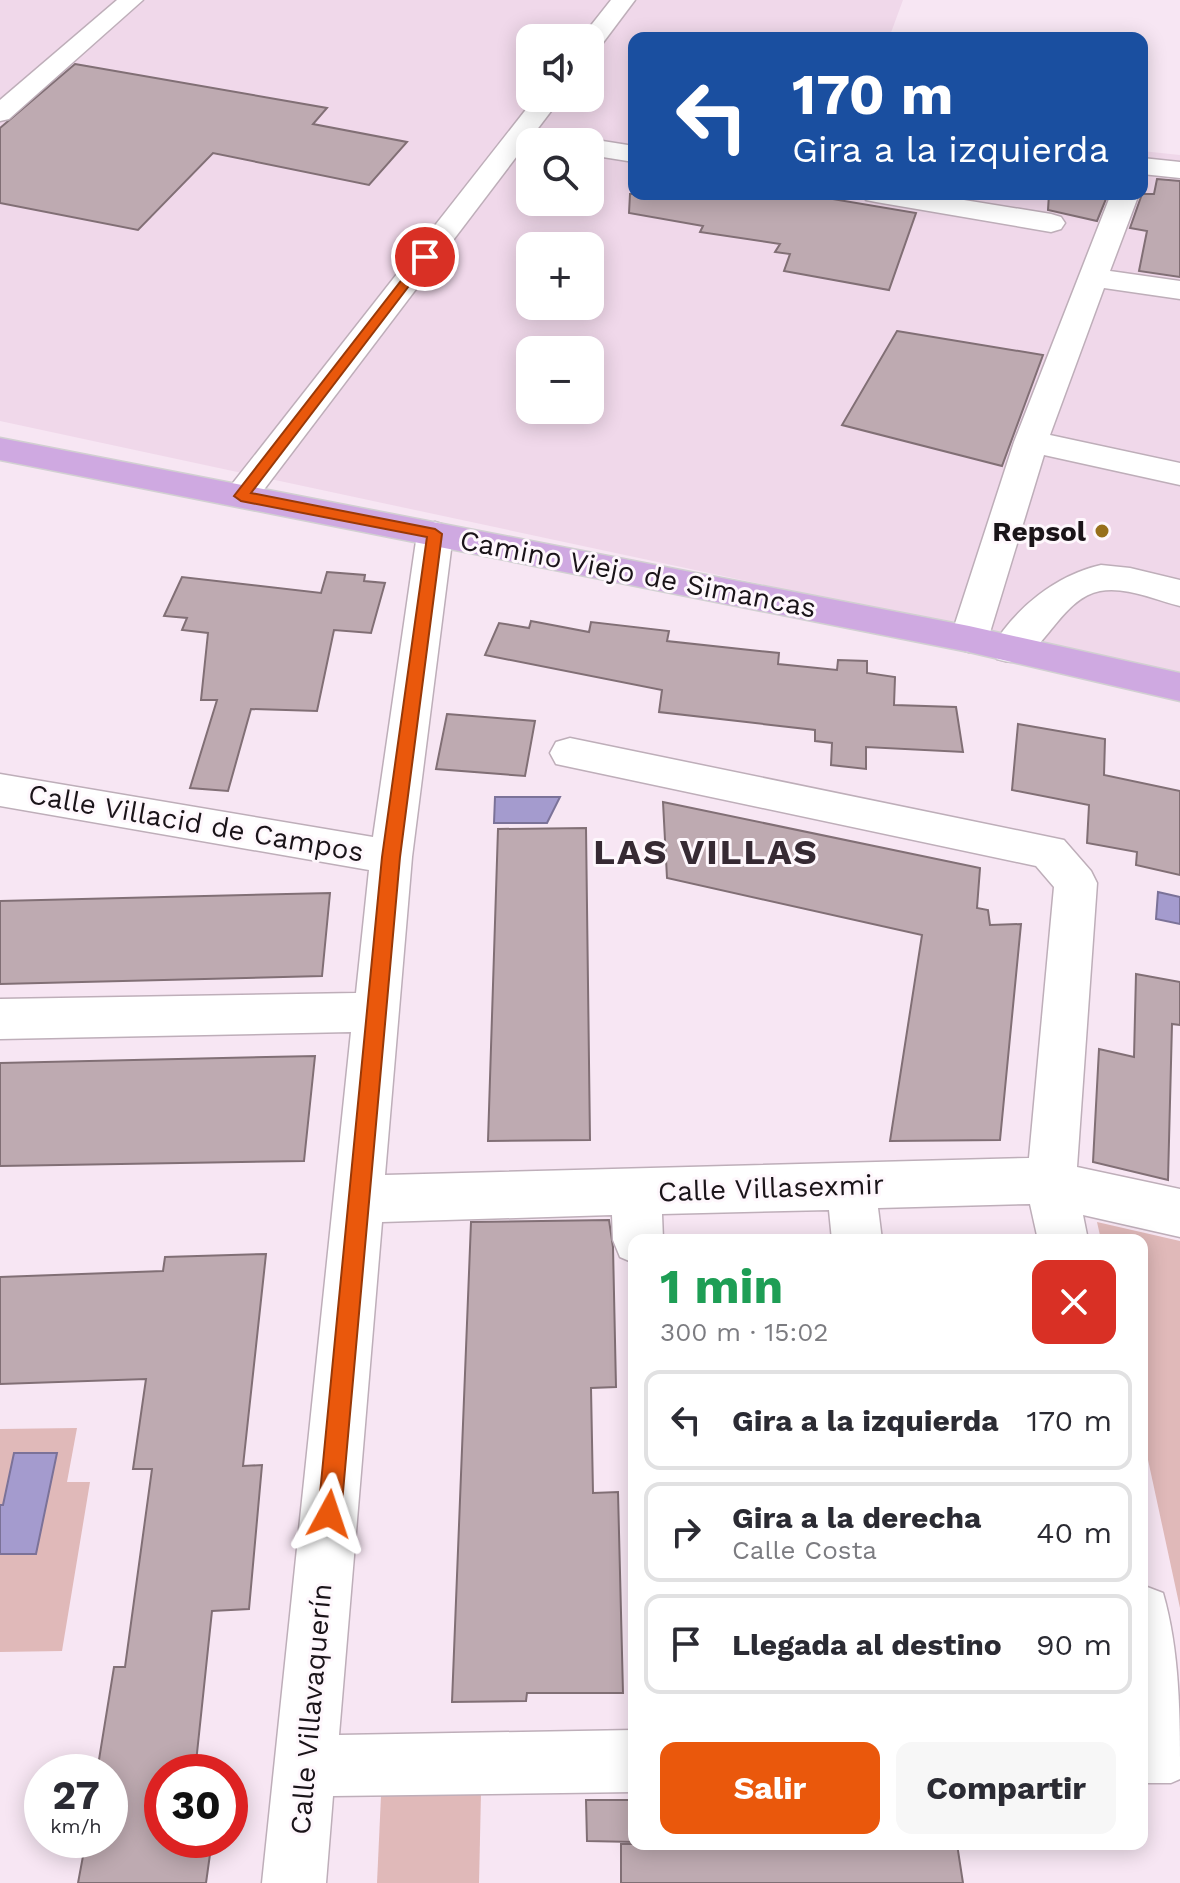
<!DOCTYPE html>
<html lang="es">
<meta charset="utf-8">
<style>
:root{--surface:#fff;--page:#f7f7f7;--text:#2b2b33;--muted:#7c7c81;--line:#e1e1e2;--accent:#ea580c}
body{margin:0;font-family:"Work Sans",sans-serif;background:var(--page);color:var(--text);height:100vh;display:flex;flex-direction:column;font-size:30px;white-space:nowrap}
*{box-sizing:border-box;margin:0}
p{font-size:26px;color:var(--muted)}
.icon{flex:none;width:44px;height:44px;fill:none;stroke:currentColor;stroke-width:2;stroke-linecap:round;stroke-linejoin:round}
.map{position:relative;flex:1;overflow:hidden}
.sheet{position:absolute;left:628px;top:1234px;width:520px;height:616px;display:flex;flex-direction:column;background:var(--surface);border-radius:16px;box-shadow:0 4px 20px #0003}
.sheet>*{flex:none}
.top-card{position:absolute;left:628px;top:32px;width:520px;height:168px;border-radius:16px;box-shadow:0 4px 20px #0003;background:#1a4fa0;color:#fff;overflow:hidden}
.buttons{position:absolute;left:516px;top:24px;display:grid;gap:16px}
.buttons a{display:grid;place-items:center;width:88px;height:88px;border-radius:16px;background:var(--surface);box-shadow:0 4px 20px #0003;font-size:40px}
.speed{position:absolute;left:24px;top:1754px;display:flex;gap:16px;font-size:40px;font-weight:700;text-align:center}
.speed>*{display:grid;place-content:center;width:104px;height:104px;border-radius:50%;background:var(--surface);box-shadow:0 4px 20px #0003;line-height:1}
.speed small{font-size:20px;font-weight:400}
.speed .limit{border:12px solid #d22;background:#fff;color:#111}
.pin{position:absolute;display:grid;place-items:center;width:68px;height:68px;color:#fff;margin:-34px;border:4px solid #fff;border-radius:50%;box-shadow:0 2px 8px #0007}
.me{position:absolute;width:88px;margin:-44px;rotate:5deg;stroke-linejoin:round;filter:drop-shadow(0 0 6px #0008)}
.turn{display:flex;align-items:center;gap:28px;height:168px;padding:0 32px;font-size:36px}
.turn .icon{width:104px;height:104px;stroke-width:2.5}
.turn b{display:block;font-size:56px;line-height:68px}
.round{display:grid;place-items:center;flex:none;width:84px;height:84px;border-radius:16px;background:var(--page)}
.head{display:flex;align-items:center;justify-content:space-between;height:136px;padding:0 32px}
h1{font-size:48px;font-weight:700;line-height:60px;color:#1e9e55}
.button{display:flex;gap:16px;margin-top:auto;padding:16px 32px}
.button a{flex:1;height:92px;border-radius:16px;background:var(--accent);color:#fff;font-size:32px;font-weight:700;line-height:92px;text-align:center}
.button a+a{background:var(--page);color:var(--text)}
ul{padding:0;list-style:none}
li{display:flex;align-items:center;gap:24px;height:100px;margin:0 16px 12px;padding:0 16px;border:4px solid var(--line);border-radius:16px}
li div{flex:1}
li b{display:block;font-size:30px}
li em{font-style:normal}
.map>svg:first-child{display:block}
.built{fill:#f0d8ea;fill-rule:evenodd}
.green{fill:#e0b9b9}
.water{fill:#a49bce;stroke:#7b7298;stroke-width:2}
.building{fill:#beaab1;stroke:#816f75;stroke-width:2}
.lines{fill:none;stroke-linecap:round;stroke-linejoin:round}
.minor-casing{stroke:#beaeb9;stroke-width:3}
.major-casing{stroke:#d1d0d1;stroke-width:3}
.minor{fill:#fff;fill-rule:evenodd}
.major{fill:#cfa9e1;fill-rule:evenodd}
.route{fill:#ea580c;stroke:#983908;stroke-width:2}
.poi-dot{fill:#97701b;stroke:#fef7fc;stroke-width:3}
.labels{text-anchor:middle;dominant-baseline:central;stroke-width:6;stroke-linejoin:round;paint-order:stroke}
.poi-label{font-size:28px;font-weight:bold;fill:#1a1419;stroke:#fef7fc;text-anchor:end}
.street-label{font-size:28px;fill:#1a1419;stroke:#fef7fc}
.district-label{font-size:36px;font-weight:bold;letter-spacing:2px;fill:#362a33;stroke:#fef7fc}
</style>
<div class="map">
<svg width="1180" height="1883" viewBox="0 0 1180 1883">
<rect width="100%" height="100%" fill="#f7e6f3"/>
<path class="built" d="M0,0H903L889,38H634V194H1142V151L1180,155V674L0,421ZM530,38H590V98H530ZM530,142H590V202H530ZM530,246H590V306H530ZM530,350H590V410H530Z"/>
<g class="green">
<polygon points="1097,1222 1180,1241 1180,1608 1142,1432 1142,1240 1101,1240"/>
<polygon points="77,1428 67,1482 90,1482 62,1651 0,1652 0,1429"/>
<polygon points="481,1793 479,1883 377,1883 381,1796"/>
</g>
<g class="water">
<polygon points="495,797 560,797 547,823 494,823"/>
<polygon points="1158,892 1180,897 1180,924 1156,919"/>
<polygon points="14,1453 57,1453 36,1554 0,1554 0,1505 3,1505"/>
</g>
<g class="building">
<polygon points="75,64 327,108 313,124 407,142 369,185 213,153 138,230 0,203 0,128"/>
<polygon points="1157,179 1180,181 1180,277 1139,271 1147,231 1130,228 1142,194 1154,194"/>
<polygon points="630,194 803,194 916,213 889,290 784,271 790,254 775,252 780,244 700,232 703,226 629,213"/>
<polygon points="1049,194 1108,194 1097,221 1048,210"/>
<polygon points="897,331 1043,355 1002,466 842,425"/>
<polygon points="327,572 365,575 364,581 385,583 371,633 334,630 317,711 251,709 228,791 190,788 217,700 201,700 208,633 182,630 187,618 164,616 182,577 321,593"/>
<polygon points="531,621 589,632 591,622 669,631 667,641 779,653 778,664 837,670 838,660 867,661 867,673 895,677 894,705 956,707 963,752 866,747 866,769 831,765 832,743 815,741 815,730 659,712 662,690 485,655 499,623 529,628"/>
<polygon points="447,714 535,721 525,776 436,769"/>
<polygon points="1018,724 1105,739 1104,775 1180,791 1180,875 1136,865 1137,852 1087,843 1089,805 1012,790"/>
<polygon points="663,802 980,868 977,908 988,910 990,925 1021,924 1000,1140 890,1141 922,935 667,878"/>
<polygon points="586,828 590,1140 488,1141 498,829"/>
<polygon points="330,893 322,976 0,984 0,901"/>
<polygon points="1136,974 1180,982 1180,1025 1172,1024 1168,1180 1093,1162 1099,1049 1134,1057"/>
<polygon points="315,1056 304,1161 0,1166 0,1063"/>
<polygon points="609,1220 613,1247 616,1387 591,1388 593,1493 618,1492 623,1693 527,1693 526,1701 452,1702 471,1222"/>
<polygon points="266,1254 243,1466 262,1465 249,1609 212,1611 195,1772 162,1772 162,1840 212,1840 206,1883 78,1883 86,1840 110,1840 110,1772 97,1772 114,1667 125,1667 152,1469 133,1469 146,1379 0,1384 0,1277 163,1271 165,1257"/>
<polygon points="586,1800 634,1800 634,1842 587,1841"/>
<polygon points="621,1844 957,1844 963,1883 621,1883"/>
</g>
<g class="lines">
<g class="minor-casing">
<g id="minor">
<polygon points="117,0 143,0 9,119 0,121 0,100"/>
<polygon points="611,0 635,0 599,48 590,50 590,38 581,38"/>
<polygon points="535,98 561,98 253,504 241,507 229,504 224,496 229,488"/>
<polygon points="590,139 634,146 634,162 590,155 590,142 580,142"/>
<polygon points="1142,158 1180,162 1180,178 1142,174"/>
<polygon points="862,194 927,194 1051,214 1061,217 1065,223 1061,229 1051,232 876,202 866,200"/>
<polygon points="1111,194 1139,194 1110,271 1180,281 1180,299 1104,288 1050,435 1180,463 1180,485 1044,455 988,639 982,648 969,652 956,648 950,639 1014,442"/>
<polygon points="435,522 447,526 453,534 412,857 385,1175 1029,1158 1054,887 1036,866 556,764 550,753 556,742 570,738 1064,840 1091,871 1097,883 1077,1167 1180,1189 1180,1237 1083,1215 1088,1240 1038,1240 1030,1204 878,1208 882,1240 832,1240 829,1210 662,1214 663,1240 634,1240 634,1263 620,1257 613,1240 612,1215 382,1222 339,1735 634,1730 634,1792 333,1796 326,1883 262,1883 351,1032 0,1039 0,999 356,993 369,870 0,806 0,774 373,837 417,534 423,526"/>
<path d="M1101,565L1130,568L1180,580V606C1156,600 1125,586 1100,591C1065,597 1045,648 1021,659C1012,664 1005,661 997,659L991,649C1014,609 1056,575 1101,565Z"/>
<path d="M1142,1585L1163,1593C1180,1652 1180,1716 1180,1779L1171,1783H1142Z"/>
</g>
</g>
<g class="major-casing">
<polygon id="major" points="0,438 969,626 1180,673 1180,701 969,652 0,460"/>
</g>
<use href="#minor" class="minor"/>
<use href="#major" class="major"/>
</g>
<polygon class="route" points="421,255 431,257 251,493 435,529 442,534 400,857 341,1514 337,1522 329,1526 321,1522 318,1514 382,857 427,537 241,501 234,496"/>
<circle class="poi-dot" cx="1102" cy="531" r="8"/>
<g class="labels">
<g class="poi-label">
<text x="1086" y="531">Repsol</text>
</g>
<g class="street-label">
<text transform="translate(638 574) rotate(11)">Camino Viejo de Simancas</text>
<text transform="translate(196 823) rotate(10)">Calle Villacid de Campos</text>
<text transform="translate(771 1188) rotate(-2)">Calle Villasexmir</text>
<text transform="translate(311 1709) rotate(-85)">Calle Villavaquerín</text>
</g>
<g class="district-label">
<text x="706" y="852">LAS VILLAS</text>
</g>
</g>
</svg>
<div class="buttons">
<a><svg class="icon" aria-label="sound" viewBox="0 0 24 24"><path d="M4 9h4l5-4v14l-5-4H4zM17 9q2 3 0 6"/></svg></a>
<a><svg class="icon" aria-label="search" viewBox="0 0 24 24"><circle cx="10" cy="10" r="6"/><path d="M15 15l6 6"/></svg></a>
<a>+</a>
<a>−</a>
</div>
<div class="speed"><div>27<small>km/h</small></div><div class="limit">30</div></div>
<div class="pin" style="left:425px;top:257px;background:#d93025"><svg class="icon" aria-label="arrive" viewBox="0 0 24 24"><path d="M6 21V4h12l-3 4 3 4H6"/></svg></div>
<svg class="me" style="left:329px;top:1514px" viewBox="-20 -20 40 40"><path d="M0-17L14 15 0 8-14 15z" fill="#ea580c" stroke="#fff" stroke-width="4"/></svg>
<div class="top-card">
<div class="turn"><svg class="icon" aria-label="left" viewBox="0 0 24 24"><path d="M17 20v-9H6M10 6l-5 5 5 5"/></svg><div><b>170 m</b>Gira a la izquierda</div></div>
</div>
<section class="sheet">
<div class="head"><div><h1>1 min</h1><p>300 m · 15:02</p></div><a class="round" style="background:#d93025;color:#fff"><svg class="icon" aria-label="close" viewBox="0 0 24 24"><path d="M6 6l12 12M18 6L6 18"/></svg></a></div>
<ul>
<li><svg class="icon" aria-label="left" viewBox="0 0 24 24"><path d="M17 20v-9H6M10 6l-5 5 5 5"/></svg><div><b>Gira a la izquierda</b></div><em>170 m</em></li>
<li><svg class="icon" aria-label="right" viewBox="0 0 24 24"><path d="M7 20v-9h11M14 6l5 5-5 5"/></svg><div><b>Gira a la derecha</b><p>Calle Costa</p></div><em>40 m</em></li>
<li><svg class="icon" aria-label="arrive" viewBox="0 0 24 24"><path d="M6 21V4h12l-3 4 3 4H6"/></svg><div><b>Llegada al destino</b></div><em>90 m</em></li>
</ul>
<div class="button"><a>Salir</a><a>Compartir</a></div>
</section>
</div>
